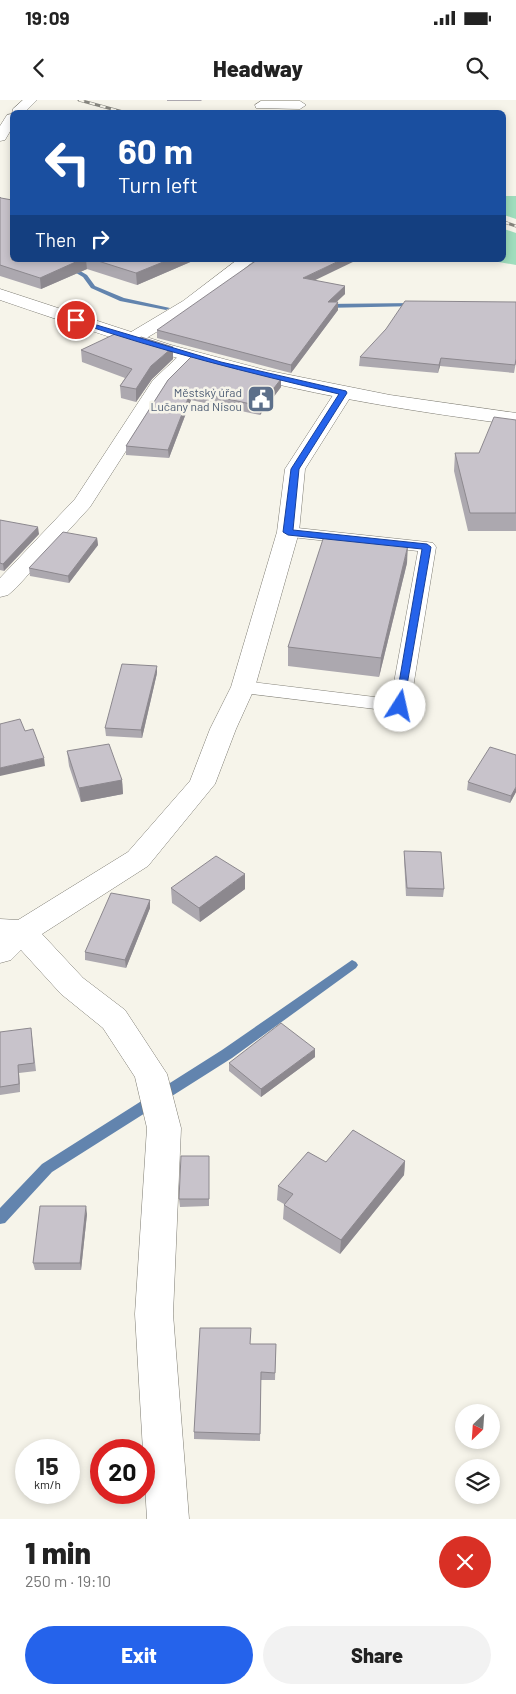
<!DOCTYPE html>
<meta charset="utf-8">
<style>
:root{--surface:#fff;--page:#f2f2f2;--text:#222;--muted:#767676;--accent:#2563eb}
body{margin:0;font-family:Barlow,sans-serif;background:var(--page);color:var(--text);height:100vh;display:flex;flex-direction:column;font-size:19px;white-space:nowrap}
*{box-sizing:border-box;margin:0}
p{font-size:16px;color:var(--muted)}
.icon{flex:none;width:28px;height:28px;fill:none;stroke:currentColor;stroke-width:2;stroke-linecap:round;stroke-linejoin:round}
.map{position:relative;height:1419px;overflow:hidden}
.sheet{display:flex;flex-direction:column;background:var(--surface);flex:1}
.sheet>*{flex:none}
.top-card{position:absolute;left:10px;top:10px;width:496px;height:152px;border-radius:8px;box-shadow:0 2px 8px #0003;background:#1a4fa0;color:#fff;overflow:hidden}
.needle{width:32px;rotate:205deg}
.tools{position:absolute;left:455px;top:1304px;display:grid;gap:10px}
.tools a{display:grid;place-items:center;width:45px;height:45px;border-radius:50%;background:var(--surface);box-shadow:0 2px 8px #0003;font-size:25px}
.speed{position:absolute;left:15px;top:1339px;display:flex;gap:10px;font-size:25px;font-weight:700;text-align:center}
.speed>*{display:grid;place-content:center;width:65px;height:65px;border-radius:50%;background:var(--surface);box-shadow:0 2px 8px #0003;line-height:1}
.speed small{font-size:12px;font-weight:400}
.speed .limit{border:8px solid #d22;background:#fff;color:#111}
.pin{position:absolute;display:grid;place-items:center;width:42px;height:42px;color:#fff;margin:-21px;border:2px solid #fff;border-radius:50%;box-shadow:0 1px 5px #0007}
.me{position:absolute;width:55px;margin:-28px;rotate:10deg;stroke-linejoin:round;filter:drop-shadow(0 0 4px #0008)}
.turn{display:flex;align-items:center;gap:18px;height:105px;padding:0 25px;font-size:22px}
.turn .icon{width:65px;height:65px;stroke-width:2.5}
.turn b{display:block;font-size:35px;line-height:42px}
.then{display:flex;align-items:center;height:48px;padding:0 25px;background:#0003;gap:10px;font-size:19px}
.round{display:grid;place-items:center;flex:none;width:52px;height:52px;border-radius:26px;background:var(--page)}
.overview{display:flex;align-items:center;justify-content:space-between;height:85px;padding:0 25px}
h1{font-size:30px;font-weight:800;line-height:38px}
.action{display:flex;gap:10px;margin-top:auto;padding:10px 25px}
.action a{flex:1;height:58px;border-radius:30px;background:var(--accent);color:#fff;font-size:20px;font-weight:800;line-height:58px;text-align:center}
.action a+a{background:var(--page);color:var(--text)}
.status{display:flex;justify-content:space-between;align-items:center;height:35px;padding:0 25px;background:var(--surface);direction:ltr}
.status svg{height:14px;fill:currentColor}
header{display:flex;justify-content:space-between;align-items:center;height:65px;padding:0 25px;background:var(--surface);font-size:22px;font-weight:800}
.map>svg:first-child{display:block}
.green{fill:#9fddbd}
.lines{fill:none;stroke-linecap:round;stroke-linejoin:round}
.stream{fill:#6284ae;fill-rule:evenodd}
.service-casing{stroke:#7e7c73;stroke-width:1}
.minor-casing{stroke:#7e7c73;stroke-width:1}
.primary-casing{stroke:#7e7c73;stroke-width:1}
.service{fill:#fff;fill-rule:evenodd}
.minor{fill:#fff;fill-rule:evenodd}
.primary{fill:#fff;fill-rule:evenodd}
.rail-casing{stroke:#86857e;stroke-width:3}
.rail{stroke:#f6f4ea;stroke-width:2;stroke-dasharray:5.5;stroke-linecap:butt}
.wall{fill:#aca8af}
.shaded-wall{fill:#8c888e}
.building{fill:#c8c3cb;stroke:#8c888e}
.route{fill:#2563eb;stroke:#184099}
.labels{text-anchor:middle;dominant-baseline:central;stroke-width:5;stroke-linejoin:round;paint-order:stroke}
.far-service-label{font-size:12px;fill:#4e5e75;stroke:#f6f4ea;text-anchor:end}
</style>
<div class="status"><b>19:09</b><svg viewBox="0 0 49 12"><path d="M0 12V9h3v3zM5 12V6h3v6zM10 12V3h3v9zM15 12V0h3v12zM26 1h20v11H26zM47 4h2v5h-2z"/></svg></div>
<header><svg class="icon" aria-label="back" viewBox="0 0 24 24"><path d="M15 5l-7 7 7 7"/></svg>Headway<svg class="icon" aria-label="search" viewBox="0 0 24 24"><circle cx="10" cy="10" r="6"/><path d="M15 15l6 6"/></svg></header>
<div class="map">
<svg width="516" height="1419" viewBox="0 0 516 1419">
<rect width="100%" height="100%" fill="#f6f4ea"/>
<g class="green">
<polygon points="504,96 516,96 516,119 504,115"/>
<polygon points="504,129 516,133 516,165 487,160 504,160"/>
</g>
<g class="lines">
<g class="stream">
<polygon points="54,160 62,160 87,175 95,186 124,198 170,208 166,210 120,201 91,188 83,177"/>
<polygon points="417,203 420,205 419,206 323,208 320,206 323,204"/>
<polygon points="352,860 356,862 358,865 356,868 232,958 52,1072 5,1123 0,1124 0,1108 42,1064 222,950"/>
</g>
<g class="service-casing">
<polygon id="service" points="288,427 427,442 433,443 436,447 410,606 407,610 400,612 243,593 236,591 233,587 236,583 243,581 391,599 418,451 282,436 280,432 282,428"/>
</g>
<g class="minor-casing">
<g id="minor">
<polygon points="23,0 37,0 25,12 12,14 13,9"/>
<polygon points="261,1 300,1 306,5 300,9 256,8 255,5"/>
<polygon points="12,14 12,28 5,40 0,41 0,26 7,15"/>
<polygon points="237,160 255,160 195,209 138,243 132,244 126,243 123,239 126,235 183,201"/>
<polygon points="189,251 195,252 198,256 167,287 90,407 16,488 8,495 0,497 0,478 75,399 153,280 183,252"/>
<polygon points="344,287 351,289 353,293 305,369 299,432 255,587 236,629 215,684 148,766 42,834 83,878 125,910 167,974 181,1028 173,1214 189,1419 147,1419 135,1214 147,1028 135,977 103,928 61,894 21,850 11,860 0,863 0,819 18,820 128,752 190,681 210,629 231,587 277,432 285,369 337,289"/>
</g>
</g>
<g class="primary-casing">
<path id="primary" d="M0,189L171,245L265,270L390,295L516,313V325C418,312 320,297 224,271C148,251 74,225 0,200Z"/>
</g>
<use href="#service" class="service"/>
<use href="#minor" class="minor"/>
<use href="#primary" class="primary"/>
<g class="rail-casing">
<g id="rail">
<polyline points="79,0 123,12"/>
<polyline points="504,122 516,126"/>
</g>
</g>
<use href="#rail" class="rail"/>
</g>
<g class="wall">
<polygon points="167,0 201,0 202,1 167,1"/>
<polygon points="0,97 12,160 195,160 137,185 87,169 41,189 0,176"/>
<polygon points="315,181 345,186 345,194 336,202 338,210 291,273 157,238 157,230"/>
<polygon points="516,202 516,262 514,273 440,266 438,273 359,266 360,257"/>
<polygon points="81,250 173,259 152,279 136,302 121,298 120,286 125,278 82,262"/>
<polygon points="281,279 281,287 260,315 191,300 169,358 126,355 126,346 168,280"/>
<polygon points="516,320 516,431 468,431 454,371 455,353 479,353"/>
<polygon points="0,420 39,434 4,471 0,470"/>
<polygon points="97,438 98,445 69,483 30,476 29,468"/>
<polygon points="407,463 379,577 288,566 288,547"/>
<polygon points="157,573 142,638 106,636 105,628"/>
<polygon points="67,651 122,680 123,694 81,702 69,666"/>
<polygon points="468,682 516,692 510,703 467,690"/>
<polygon points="404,751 444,789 443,797 406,796 404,759"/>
<polygon points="171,788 245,789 200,822 172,803"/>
<polygon points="150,800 150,808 126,868 85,860 85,852"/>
<polygon points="0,932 32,936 36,971 19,973 20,992 0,995"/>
<polygon points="315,957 261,997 229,971 229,963"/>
<polygon points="209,1056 209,1106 180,1107 179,1099"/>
<polygon points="405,1061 404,1075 340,1154 283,1119 284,1105 284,1104 277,1100 278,1086 326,1062"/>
<polygon points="87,1114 81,1170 35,1170 33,1163"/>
<polygon points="250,1244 276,1244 275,1280 261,1280 260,1341 194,1339 194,1332"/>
</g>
<g class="shaded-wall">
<polygon points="80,160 86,160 87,169 41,189 40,178"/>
<polygon points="168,160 195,160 137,185 136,173"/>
<polygon points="341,160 357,160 303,186 303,178"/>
<polygon points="345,186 345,194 328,210 328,202"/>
<polygon points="338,202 338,210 291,273 291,265"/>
<polygon points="173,247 173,259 152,279 136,302 136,289 151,266"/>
<polygon points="441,258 440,266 438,273 439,265"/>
<polygon points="281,279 281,287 260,315 260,306"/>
<polygon points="191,291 191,300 169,358 168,350"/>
<polygon points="38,427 39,434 4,471 3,464"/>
<polygon points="97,438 98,445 69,483 68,476"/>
<polygon points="408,445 407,463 379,577 381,558"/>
<polygon points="157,566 157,573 142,638 141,630"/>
<polygon points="44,658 45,666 0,676 0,668"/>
<polygon points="122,680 123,694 81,702 79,688"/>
<polygon points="516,687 516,692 510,703 511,696"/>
<polygon points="245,774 245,789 200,822 199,808"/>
<polygon points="150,800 150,808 126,868 125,860"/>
<polygon points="315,949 315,957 261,997 261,989"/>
<polygon points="18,965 19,973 20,992 19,984"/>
<polygon points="405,1061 404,1075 340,1154 341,1140"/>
<polygon points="86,1106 87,1114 81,1170 80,1163"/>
</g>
<g class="building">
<polygon points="0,97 1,98 12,100 12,160 80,160 40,178 0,165"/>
<polygon points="95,160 168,160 136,173"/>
<polygon points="257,160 341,160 303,178 345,186 328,202 338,202 291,265 157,230"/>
<polygon points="405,201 516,202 516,259 515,265 441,258 439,265 360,257 386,229"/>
<polygon points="117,233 137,240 141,237 173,247 151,266 136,289 120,286 132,269 81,250"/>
<polygon points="192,256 281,279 260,306 191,291 168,350 126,346 168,280"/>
<polygon points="494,317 516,320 516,413 470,413 455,353 479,353"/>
<polygon points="0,420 38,427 3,464 0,463"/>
<polygon points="63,432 97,438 68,476 29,468"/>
<polygon points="324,436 408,445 381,558 288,547"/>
<polygon points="122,564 157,566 141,630 105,628"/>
<polygon points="20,619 25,631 33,629 44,658 0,668 0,624"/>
<polygon points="109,644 122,680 79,688 67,651"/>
<polygon points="490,647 516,655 516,687 511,696 468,682"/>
<polygon points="404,751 441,752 444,789 407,788"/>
<polygon points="216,756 245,774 199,808 171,788"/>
<polygon points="111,793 150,800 125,860 85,852"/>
<polygon points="281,923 315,949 261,989 229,963"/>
<polygon points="31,928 34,963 18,965 19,984 0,987 0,932"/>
<polygon points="353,1030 405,1061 341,1140 284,1105 293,1094 278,1086 308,1052 326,1062"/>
<polygon points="181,1056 209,1056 209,1099 179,1099"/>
<polygon points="40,1106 86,1106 80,1163 33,1163"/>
<polygon points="200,1228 251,1228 250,1244 276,1244 275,1273 261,1272 260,1334 194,1332"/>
</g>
<path class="route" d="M73,218L221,262L346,291L347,293L299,369L293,430L427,444L431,447L403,608L400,609L395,606L422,449L288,435L283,432L291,369L339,294C249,273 161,251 73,221Z"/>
<defs>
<g id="civic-square" transform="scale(1.4375)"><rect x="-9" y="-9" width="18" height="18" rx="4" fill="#5c6f8a" stroke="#f6f4ea"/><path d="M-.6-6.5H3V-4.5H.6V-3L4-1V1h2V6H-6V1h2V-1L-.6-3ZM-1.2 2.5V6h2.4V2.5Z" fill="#fff"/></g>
</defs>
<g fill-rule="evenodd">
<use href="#civic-square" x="261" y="299"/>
</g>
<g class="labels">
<g class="far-service-label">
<text x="242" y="292">Městský úřad<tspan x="242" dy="14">Lučany nad Nisou</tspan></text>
</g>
</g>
</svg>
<div class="tools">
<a><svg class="needle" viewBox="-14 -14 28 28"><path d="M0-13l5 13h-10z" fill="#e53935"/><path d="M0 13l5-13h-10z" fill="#767676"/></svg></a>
<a><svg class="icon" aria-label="layers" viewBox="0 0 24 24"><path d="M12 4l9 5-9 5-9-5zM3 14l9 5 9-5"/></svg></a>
</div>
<div class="speed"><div>15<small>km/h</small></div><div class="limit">20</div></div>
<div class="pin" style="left:76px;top:220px;background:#d93025"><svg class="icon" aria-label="arrive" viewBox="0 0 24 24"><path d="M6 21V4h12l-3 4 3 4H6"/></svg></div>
<svg class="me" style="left:400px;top:606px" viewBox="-20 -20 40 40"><circle r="19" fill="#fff"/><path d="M0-13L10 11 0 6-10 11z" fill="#2563eb"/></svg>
<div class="top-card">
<div class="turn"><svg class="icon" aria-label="left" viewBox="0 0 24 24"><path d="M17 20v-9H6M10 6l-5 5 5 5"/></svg><div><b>60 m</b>Turn left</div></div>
<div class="then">Then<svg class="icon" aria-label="right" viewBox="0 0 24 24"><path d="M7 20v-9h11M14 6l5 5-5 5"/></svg></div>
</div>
</div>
<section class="sheet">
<div class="overview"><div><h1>1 min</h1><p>250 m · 19:10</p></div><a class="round" style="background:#d93025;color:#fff"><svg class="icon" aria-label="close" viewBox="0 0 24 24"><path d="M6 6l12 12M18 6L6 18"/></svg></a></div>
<div class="action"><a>Exit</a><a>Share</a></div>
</section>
